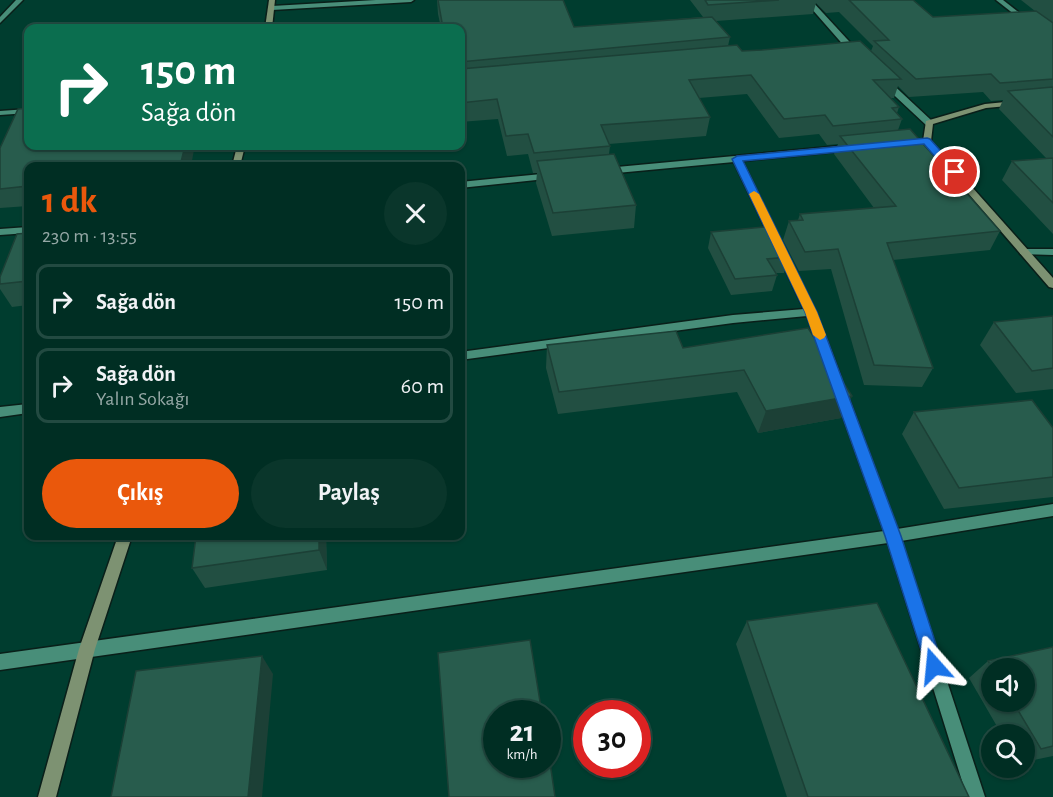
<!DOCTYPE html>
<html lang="tr">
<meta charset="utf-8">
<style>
:root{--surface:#002e23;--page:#0a362b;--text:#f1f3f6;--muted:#95a8a6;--line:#224a41;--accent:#ea580c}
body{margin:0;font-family:"Alegreya Sans",sans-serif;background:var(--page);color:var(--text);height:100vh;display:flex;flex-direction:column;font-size:22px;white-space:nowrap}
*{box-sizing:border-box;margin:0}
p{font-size:20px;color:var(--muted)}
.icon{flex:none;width:33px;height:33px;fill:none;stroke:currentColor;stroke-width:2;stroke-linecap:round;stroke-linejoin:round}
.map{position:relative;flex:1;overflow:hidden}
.side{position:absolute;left:24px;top:162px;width:441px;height:378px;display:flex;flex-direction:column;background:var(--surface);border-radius:12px;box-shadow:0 2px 4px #0004,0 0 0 2px var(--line)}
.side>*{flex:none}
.top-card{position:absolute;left:24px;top:24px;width:441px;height:126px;border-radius:12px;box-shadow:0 2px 4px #0004,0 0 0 2px var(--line);background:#0b6e4f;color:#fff;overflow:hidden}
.tools{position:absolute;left:981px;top:658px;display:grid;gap:12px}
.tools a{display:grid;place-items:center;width:54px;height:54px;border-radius:50%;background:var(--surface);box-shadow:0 2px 4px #0004,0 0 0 2px var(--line);font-size:30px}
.speed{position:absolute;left:483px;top:700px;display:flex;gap:12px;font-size:30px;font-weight:700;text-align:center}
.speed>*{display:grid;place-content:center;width:78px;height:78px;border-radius:50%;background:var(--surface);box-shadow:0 2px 4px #0004,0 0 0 2px var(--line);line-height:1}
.speed small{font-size:15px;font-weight:400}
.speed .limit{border:9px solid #d22;background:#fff;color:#111}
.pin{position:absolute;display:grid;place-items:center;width:51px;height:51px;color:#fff;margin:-26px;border:3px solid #fff;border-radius:50%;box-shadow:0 2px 6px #0007}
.me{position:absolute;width:66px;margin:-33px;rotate:342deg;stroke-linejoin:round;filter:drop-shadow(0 0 4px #0008)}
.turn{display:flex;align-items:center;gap:21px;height:126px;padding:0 18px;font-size:27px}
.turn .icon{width:78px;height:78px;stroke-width:2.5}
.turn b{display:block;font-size:42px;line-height:51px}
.round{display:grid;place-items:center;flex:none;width:63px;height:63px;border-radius:32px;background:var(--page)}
.overview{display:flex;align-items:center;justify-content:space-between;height:102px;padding:0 18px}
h1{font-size:36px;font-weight:600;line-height:45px;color:var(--accent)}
.action{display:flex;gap:12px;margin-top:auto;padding:12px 18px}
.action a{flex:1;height:69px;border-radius:36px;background:var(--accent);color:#fff;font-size:24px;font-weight:600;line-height:69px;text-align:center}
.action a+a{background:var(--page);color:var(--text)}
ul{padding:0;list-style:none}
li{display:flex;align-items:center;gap:18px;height:75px;margin:0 12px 9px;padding:0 6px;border:3px solid var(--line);border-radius:12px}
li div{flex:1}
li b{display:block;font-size:22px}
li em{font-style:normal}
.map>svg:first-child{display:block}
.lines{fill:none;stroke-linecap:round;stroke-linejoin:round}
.street-casing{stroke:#091f19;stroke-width:3}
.secondary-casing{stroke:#091f19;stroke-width:3}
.street{fill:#488e79;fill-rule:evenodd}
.secondary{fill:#7d9272;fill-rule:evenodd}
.wall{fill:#224f42;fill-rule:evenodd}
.shaded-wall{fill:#1c4036}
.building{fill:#285c4d;stroke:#1c4036;stroke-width:1.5}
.route{fill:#1a73e8;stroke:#114b97;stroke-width:1.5}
.slow{fill:#f59e0b}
</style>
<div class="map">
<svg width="1053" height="797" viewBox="0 0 1053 797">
<rect width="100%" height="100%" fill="#003d2f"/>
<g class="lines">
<g class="street-casing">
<g id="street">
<polygon points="16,0 23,0 0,23 0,17"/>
<polygon points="376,0 414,0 411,2 272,10 269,8 272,6"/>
<polygon points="804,0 811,0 859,52 859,56 853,56"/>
<polygon points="996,0 1003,0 1030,21 1024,22"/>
<polygon points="881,79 887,79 932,121 932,125 926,125 881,83"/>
<polygon points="28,109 28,113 0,115 0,111"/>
<polygon points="851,145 855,148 854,150 742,161 816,312 840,375 838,378 830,378 828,375 807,316 733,323 460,360 460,352 733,315 804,309 734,162 606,174 601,171 606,168"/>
<polygon points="552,173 555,174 555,178 460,188 460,182"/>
<polygon points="28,227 28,233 0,235 0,229"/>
<polygon points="1024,249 1053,249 1053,255 1020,254 1020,250"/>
<polygon points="841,390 847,394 897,529 1053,504 1053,516 901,541 985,797 967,797 888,543 0,670 0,654 884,531 835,394"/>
<polygon points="28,404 28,413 0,417 0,407"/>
</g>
</g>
<g class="secondary-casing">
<g id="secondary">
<polygon points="269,0 275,0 272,28 265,28"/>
<polygon points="1016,101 1020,103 1019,105 986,108 933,124 931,141 1053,278 1053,288 1049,287 923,141 926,121 985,104"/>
<polygon points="237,146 245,146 240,166 232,166"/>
<polygon points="118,536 132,536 95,649 56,797 38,797 79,649"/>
</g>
</g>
<use href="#street" class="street"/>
<use href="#secondary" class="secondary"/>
</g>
<g class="wall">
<path d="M437,0L574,27L703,17L690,0H913L933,17L1035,11L1021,0H1053V234L1002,180L1012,161L1046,158L999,109L1003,100L991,101L983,92L909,97L898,86L894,98H890L899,107L897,113L902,119L898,130L1000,231L990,250L893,260L933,368L922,387L864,385L831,269L799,271L783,240L789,221L798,220L800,214L874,208L834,154L838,144L827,145L819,134L779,138L747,94L699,98L710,117L706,136L609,144L610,146L609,154L636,205L634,228L552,236L536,183L537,173H533L528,154L507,156L498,119L460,122V28H441L438,14ZM816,3L826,13L839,12L873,46L871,51H742L728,46L730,37L716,21L813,14Z"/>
<polygon points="28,146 214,146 214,148 28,166 28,206 0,208 0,148"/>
<polygon points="711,232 789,257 784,273 776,273 777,275 772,291 731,295 708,248"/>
<polygon points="28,233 28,305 12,307 0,289 0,277"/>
<polygon points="1053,316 1053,389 1016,393 980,345 994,322"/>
<polygon points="547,345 683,348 852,396 841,418 758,433 737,392 558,414 546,368"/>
<polygon points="914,412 1053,428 1053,497 944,509 902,434"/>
<polygon points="326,536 327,570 205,588 192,568"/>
<polygon points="747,621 969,797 787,797 736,644"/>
<path d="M1053,647V756L1024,762V735H1002L969,678L988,661ZM992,669H1024V702H992Z"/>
</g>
<g class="shaded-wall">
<polygon points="185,146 193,146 194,150 191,166 180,166"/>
<polygon points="852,396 841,418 758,433 766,411"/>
<polygon points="319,536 326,536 327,570 319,550"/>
<polygon points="262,656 273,674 262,797 248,797"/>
</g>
<g class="building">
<polygon points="438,0 563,0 574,27 712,17 730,37 460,62 460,28 443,28"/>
<polygon points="705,0 779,0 708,5"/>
<polygon points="849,0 913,0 933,17 1036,11 1053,23 1053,79 1000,83 991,74 916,79 874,41 889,40"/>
<polygon points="246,26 244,28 193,28"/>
<polygon points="860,41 901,79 873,80 899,107 892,108 902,119 833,126 825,115 784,119 751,75 689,80 710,117 601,125 610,146 534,153 528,134 506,136 497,99 460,103 460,69 737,45 742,51 762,50"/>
<polygon points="1053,87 1053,137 1008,91"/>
<polygon points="28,108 28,146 185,146 180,166 28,166 28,186 0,189 0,148 18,109"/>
<polygon points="910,129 1000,231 887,243 933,368 874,365 838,249 805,252 789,221 803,220 800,214 896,206 840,136"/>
<polygon points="614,154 636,205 553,213 537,161"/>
<polygon points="1053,158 1053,203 1012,161"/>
<polygon points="774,226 789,257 767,259 777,275 735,279 711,232"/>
<polygon points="28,233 28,281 0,284 0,277 17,234"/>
<polygon points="1053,316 1053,368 1032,371 994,322"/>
<polygon points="808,328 852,396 766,411 744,370 559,392 547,345 676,331 683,348"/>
<polygon points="1032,400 1053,428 1053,477 959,488 914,412"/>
<polygon points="196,536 319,536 319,550 192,568"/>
<polygon points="877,603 969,797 808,797 747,621"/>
<polygon points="530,640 542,714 496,714 496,765 548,765 548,749 555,797 449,797 438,653"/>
<polygon points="1053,647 1053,746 1041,749 1013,702 1024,702 1024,669 993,669 988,661"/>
<polygon points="262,656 248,797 111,797 136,671"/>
</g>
<polygon class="route" points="927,138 930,139 958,170 958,175 951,175 924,144 743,161 817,312 901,536 943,666 941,673 934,675 928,673 926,666 885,536 805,312 732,159 737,156"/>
<polygon class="slow" points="754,191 759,194 817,312 826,335 824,338 820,340 813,335 805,312 749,194"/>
</svg>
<div class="tools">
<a><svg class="icon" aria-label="sound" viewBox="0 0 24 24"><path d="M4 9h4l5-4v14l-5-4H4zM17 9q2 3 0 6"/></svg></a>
<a><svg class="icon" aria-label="search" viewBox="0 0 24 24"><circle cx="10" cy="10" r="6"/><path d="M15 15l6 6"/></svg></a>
</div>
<div class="speed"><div>21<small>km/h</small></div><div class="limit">30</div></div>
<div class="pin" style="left:955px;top:172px;background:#d93025"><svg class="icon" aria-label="arrive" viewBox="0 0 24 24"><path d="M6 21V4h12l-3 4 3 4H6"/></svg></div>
<svg class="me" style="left:934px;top:666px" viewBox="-20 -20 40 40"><path d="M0-17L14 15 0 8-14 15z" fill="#1a73e8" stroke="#fff" stroke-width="4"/></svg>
<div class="top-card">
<div class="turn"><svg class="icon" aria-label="right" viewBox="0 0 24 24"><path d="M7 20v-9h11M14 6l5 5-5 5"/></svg><div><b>150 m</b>Sağa dön</div></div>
</div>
<section class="side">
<div class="overview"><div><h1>1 dk</h1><p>230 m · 13:55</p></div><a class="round"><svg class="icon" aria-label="close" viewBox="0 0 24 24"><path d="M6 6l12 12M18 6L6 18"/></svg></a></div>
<ul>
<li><svg class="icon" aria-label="right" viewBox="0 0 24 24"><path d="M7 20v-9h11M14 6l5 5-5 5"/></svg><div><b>Sağa dön</b></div><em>150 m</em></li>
<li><svg class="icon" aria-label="right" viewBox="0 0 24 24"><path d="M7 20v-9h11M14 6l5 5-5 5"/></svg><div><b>Sağa dön</b><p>Yalın Sokağı</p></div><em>60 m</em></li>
</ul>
<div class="action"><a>Çıkış</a><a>Paylaş</a></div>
</section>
</div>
